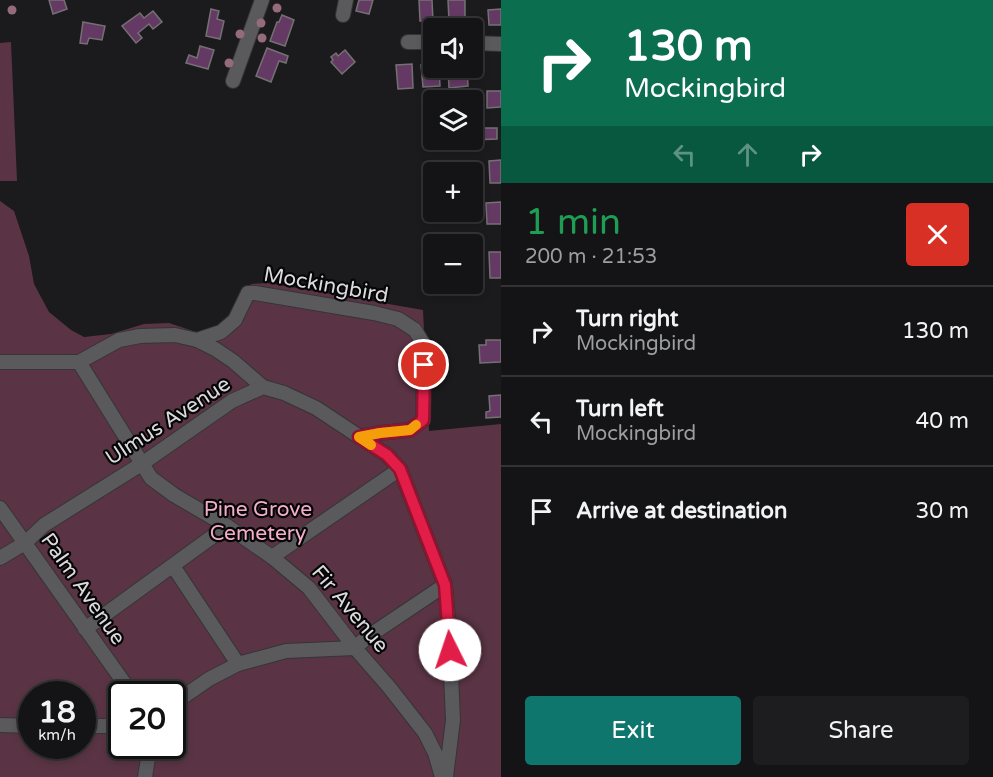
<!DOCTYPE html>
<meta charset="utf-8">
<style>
:root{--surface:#141416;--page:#1d1d1f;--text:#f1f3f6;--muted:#9d9ea1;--line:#333335;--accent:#0f766e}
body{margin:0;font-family:"Varela Round",sans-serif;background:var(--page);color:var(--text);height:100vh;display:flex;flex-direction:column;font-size:22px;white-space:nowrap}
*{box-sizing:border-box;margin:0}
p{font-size:20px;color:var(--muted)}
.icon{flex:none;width:33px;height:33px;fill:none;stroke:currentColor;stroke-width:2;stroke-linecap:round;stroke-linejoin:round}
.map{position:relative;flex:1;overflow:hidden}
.side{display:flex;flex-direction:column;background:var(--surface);width:492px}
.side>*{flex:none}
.top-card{background:#0b6e4f;color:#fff;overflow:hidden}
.tools{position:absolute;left:423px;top:18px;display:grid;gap:12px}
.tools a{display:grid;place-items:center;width:60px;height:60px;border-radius:6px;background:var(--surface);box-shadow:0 3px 9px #0003,0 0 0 2px var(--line);font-size:30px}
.speed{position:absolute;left:18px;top:681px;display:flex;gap:12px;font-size:30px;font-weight:700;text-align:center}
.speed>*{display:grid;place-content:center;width:78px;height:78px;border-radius:50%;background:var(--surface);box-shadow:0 3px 9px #0003,0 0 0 2px var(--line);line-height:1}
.speed small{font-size:15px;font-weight:400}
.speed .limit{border:3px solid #111;border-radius:9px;background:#fff;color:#111}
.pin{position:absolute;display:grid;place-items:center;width:51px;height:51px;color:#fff;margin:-26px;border:3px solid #fff;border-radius:50%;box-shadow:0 2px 6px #0007}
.me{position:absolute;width:66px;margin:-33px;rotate:356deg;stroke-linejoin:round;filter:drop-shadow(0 0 4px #0008)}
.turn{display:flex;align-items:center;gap:21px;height:126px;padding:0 24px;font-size:27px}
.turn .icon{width:78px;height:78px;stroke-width:2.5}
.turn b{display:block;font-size:42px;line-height:51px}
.lanes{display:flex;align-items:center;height:57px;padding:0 24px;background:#0003;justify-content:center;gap:30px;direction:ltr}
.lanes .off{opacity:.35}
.round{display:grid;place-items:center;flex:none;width:63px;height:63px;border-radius:6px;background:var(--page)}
.head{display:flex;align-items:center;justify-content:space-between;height:102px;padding:0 24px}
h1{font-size:36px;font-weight:600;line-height:45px;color:#1e9e55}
.primary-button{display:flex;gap:12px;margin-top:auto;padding:12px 24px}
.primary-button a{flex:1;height:69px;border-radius:6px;background:var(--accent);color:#fff;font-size:24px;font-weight:600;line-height:69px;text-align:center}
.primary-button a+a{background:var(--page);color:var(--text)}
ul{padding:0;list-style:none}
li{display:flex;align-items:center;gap:18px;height:90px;padding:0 24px;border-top:2px solid var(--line)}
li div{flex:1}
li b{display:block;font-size:22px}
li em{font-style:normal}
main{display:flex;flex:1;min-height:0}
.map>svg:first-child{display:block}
.green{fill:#5a3444;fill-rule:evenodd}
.building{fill:#643a64;stroke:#737173;stroke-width:1.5}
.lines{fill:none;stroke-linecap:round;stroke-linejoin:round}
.minor-casing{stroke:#353536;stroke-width:16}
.minor{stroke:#5a595c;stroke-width:14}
.tree{fill:#936b7d}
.route-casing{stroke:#92132f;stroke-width:15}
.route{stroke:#e11d48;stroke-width:10}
.slow{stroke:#f59e0b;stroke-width:10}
.labels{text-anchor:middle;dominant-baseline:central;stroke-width:4.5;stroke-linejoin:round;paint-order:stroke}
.street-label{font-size:21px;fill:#dbdbdd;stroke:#060606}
.park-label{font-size:21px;fill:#f5adcc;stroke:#060606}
</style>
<main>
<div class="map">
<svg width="501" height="777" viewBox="0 0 501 777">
<rect width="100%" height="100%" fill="#1b1a1d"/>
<g class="green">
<polygon points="11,42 17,181 0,181 0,43"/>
<path d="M0,201L14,211L29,256L34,284L49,312L71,330L84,337L111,334L144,324L169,323L205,335L224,324L251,284L268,283L423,310L429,431L501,424V777H0ZM32,694H82V746H32ZM122,694H172V746H122Z"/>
</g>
<g class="building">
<polygon points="49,0 64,0 67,9 53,14"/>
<polygon points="359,0 373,0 369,14 356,11"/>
<polygon points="419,0 432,0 433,21 420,21"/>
<polygon points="448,0 465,0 465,20 449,21"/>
<polygon points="211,9 219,11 217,19 224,21 220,39 206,36"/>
<polygon points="501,9 501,25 489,25 488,10"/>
<polygon points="153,11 162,22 153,29 149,24 138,33 142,38 136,43 122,26 140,13 144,18"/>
<polygon points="282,15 294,20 285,46 270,41 277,22 279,22"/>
<polygon points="83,22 105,26 102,40 89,38 87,44 80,43"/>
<polygon points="200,46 214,50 208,69 186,63 189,55 197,58"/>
<polygon points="267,48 288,56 286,63 279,61 271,82 256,76"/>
<polygon points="345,50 355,62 342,74 331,62 333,60 331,57 336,53 338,56"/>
<polygon points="412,64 413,88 398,89 396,65"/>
<polygon points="434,64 434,68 439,68 440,86 423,87 421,65"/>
<polygon points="448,68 467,68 468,86 449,88"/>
<polygon points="487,91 501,91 501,107 487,108"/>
<polygon points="483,124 483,128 497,128 497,139 471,140 472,140 472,125"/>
<polygon points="501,160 501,183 490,183 489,161"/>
<polygon points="501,202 501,224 487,224 486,203"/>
<polygon points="489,252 501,252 501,278 490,278"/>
<polygon points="486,340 501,340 501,362 480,363 479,345 486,345"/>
<polygon points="501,395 501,417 486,418 486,412 490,411 489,396"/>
</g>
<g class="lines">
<g class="minor-casing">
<g id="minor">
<polyline points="343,15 346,0"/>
<polyline points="408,42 434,42"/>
<polyline points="472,43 501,44"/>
<polyline points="233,81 262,0"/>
<polyline points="197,340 221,332 235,320 248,293 255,293 374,313 398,319 415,330 424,345 423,420 410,430 379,433 359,437"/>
<polyline points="0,362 79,362 119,340 140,336 175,335 197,340 215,349 233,361 263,387"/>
<polyline points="79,362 151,478 174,495 227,526 272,557 309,588 355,648 389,687 425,733 435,753 442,777"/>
<polyline points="0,508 132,694"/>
<polyline points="272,557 400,469"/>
<polyline points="0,558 25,543 44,525 143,463 232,401 263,387 284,393 316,408 387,455 400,469 445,585 449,627 453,720 446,777"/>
<polyline points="173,566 238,664"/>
<polyline points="85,629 227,526"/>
<polyline points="172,707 183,697 209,679 238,664 286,651 355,648 366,638 445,585"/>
<polyline points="0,725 32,726"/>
<polyline points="82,726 122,726"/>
<polyline points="145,777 150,746"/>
</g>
</g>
<use href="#minor" class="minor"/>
</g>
<g class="tree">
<circle cx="277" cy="8" r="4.5"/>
<circle cx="12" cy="10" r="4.5"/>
<circle cx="261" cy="23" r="4.5"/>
<circle cx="240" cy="34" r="4.5"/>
<circle cx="262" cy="38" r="4.5"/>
<circle cx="229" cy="63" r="4.5"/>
</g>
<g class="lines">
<g class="route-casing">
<polyline id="route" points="424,365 423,420 410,430 380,433 359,437 387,455 400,469 445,585 450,650"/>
</g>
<use href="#route" class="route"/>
<polyline class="slow" points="371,445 359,437 380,433 410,430 416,425"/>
</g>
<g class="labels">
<g class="street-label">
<text transform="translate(326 285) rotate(10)">Mockingbird</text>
<text transform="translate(168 421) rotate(-33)">Ulmus Avenue</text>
<text transform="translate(83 589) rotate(55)">Palm Avenue</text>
<text transform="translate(350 609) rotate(50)">Fir Avenue</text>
</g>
<g class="park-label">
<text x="258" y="509">Pine Grove<tspan x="258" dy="24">Cemetery</tspan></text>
</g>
</g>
</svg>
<div class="tools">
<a><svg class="icon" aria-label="sound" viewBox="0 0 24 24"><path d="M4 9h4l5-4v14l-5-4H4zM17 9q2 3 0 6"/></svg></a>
<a><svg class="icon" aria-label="layers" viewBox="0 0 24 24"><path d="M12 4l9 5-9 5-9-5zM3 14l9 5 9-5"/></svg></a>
<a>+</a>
<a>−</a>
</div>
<div class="speed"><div>18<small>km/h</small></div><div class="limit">20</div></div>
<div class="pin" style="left:424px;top:365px;background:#d93025"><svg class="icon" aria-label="arrive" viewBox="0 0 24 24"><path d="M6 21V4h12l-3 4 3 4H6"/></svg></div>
<svg class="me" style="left:450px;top:650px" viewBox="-20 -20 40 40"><circle r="19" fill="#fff"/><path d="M0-13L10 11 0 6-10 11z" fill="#e11d48"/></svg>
</div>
<section class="side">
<div class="top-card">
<div class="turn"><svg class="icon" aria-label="right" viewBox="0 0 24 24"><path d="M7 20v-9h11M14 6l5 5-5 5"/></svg><div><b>130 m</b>Mockingbird</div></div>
<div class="lanes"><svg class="icon off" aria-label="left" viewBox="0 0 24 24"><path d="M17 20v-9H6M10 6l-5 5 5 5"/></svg><svg class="icon off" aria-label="ahead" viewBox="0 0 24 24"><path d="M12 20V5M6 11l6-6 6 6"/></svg><svg class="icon" aria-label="right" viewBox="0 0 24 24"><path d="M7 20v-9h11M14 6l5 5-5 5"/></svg></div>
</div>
<div class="head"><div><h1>1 min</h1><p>200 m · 21:53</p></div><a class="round" style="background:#d93025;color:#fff"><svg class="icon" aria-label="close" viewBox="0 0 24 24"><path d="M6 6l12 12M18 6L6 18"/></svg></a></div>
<ul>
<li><svg class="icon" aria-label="right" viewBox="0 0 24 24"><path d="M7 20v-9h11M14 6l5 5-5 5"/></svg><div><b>Turn right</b><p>Mockingbird</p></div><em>130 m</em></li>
<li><svg class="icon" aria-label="left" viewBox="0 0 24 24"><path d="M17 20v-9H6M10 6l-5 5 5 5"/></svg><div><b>Turn left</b><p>Mockingbird</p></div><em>40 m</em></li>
<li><svg class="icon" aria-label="arrive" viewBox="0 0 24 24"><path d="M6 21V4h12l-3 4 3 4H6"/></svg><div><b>Arrive at destination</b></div><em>30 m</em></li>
</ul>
<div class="primary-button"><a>Exit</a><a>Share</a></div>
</section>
</main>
